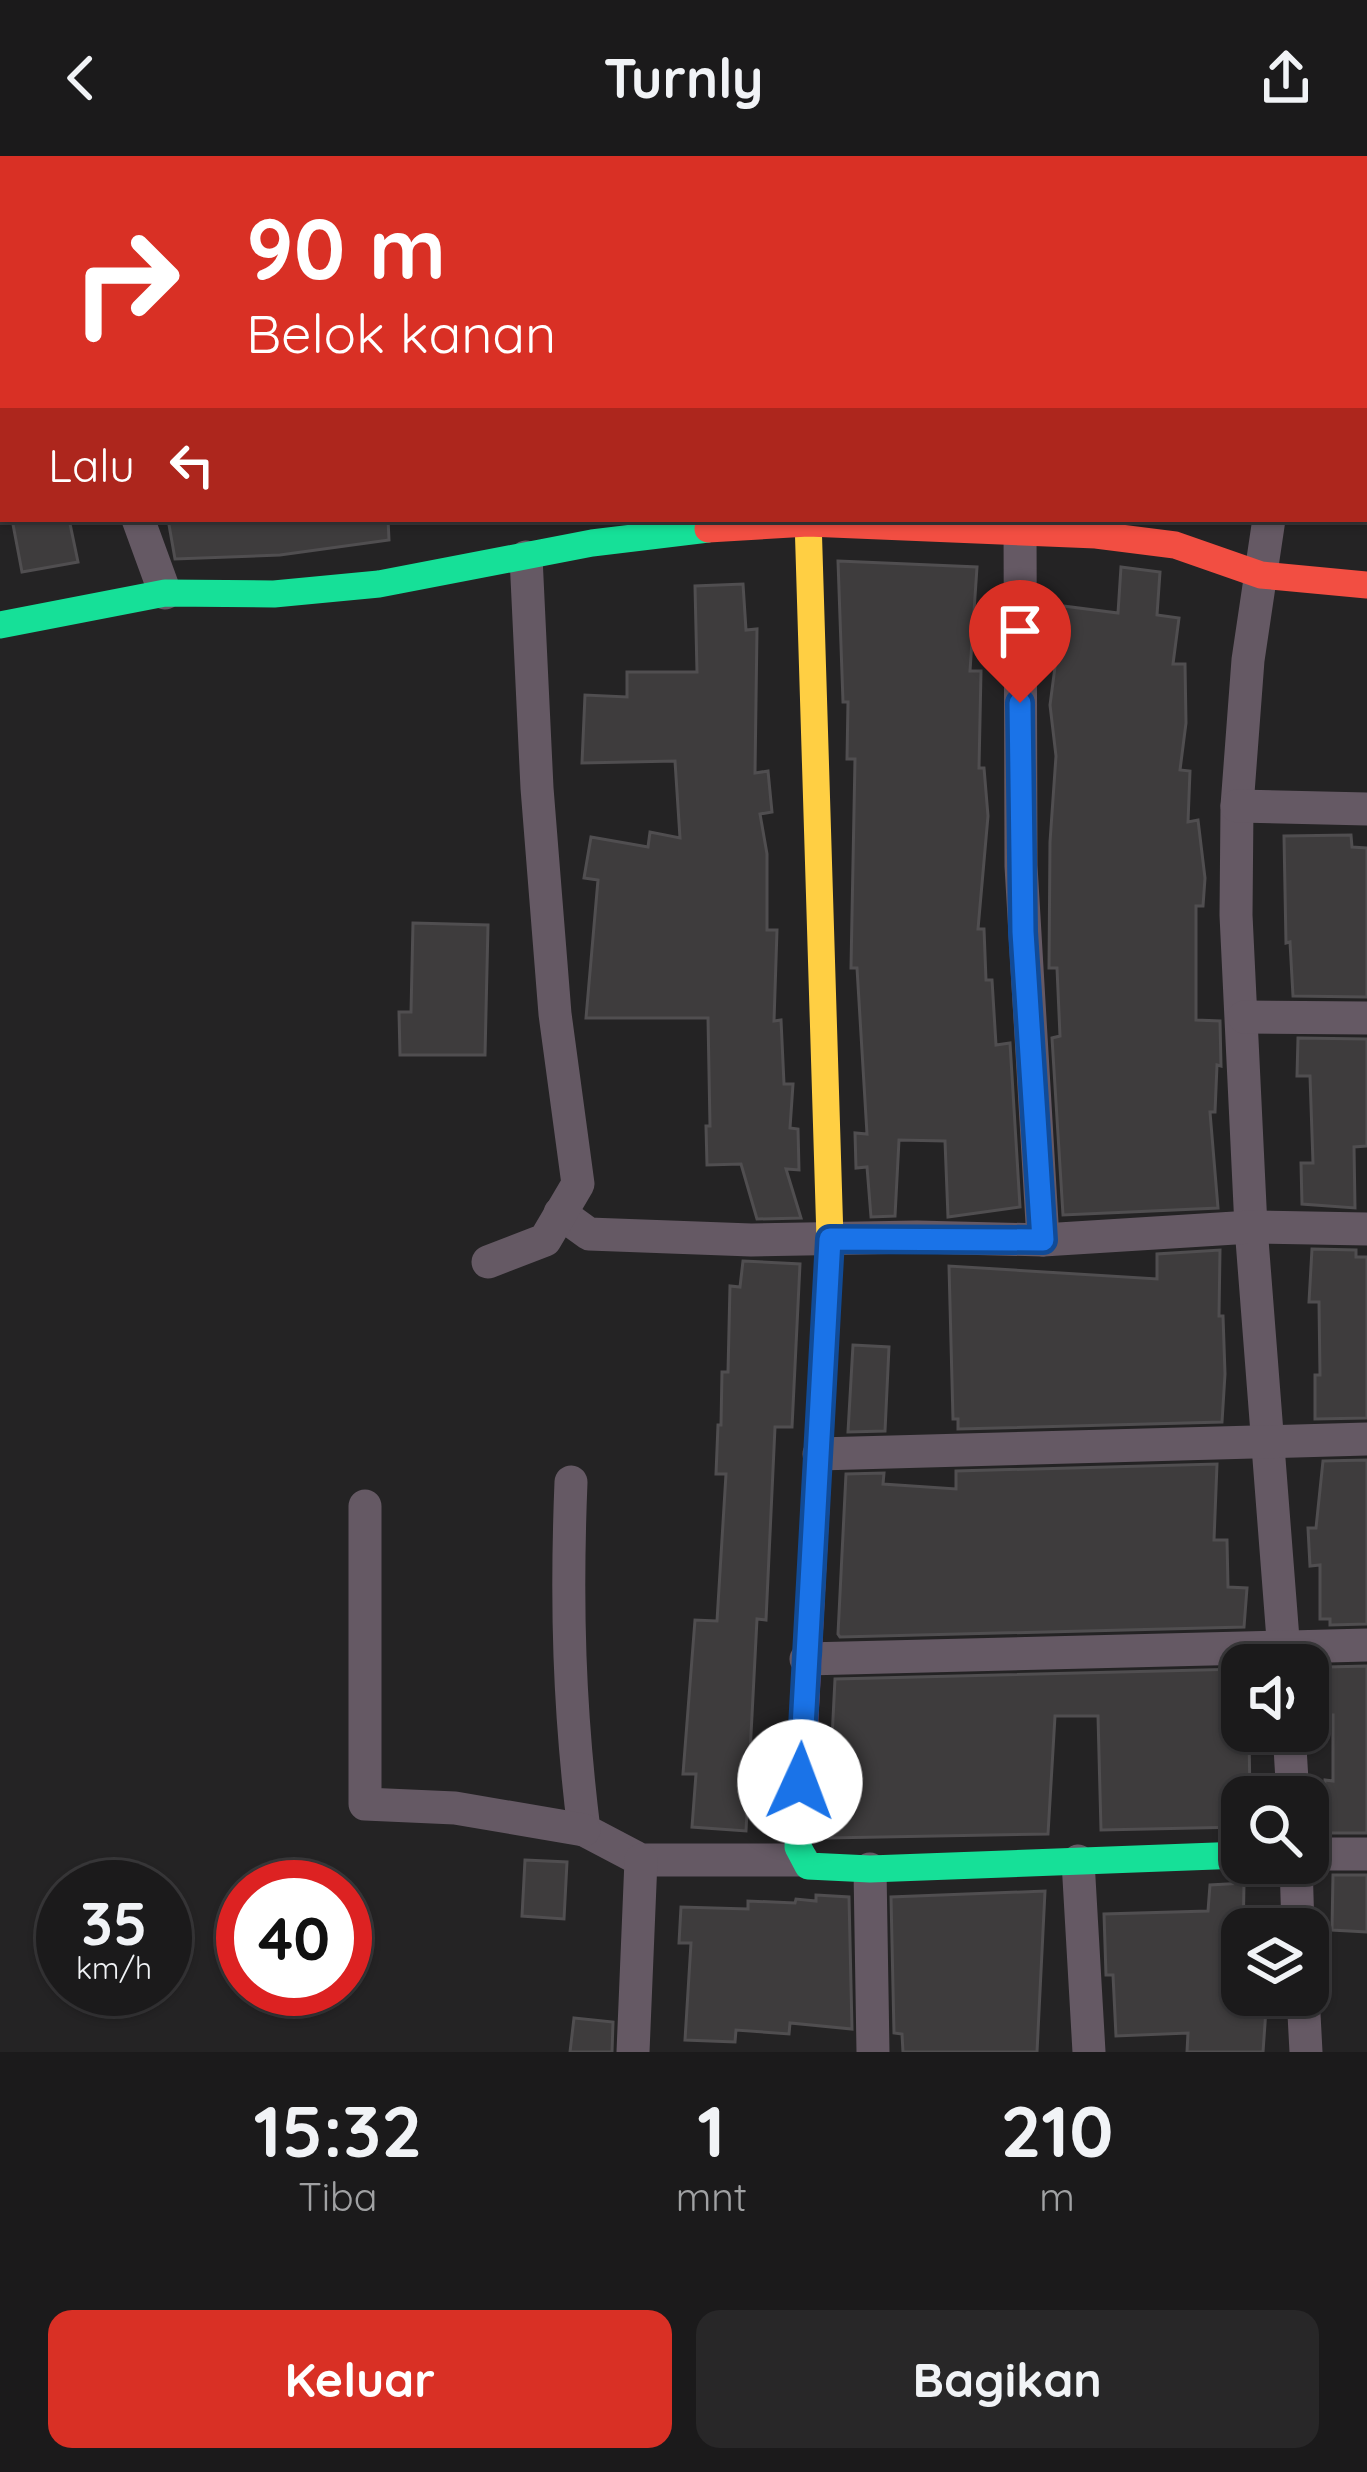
<!DOCTYPE html>
<html lang="id">
<style>
:root{--surface:#1b1a1b;--page:#282728;--text:#f1f3f6;--muted:#a0a1a3;--line:#39383a;--accent:#d93025}
body{margin:0;font-family:Quicksand,sans-serif;background:var(--page);color:var(--text);height:100vh;display:flex;flex-direction:column;font-size:45px;white-space:nowrap}
*{box-sizing:border-box;margin:0}
p{font-size:39px;color:var(--muted)}
.icon{flex:none;width:66px;height:66px;fill:none;stroke:currentColor;stroke-width:2;stroke-linecap:round;stroke-linejoin:round}
.map{position:relative;height:1896px;overflow:hidden}
.details{display:flex;flex-direction:column;background:var(--surface);flex:1}
.details>*{flex:none}
.guide{position:absolute;left:0px;top:0px;width:1368px;height:366px;box-shadow:0 3px 9px #0004,0 0 0 3px var(--line);background:#d93025;color:#fff;overflow:hidden}
.tools{position:absolute;left:1221px;top:1488px;display:grid;gap:24px}
.tools a{display:grid;place-items:center;width:108px;height:108px;border-radius:24px;background:var(--surface);box-shadow:0 3px 9px #0004,0 0 0 3px var(--line);font-size:60px}
.speed{position:absolute;left:36px;top:1704px;display:flex;gap:24px;font-size:60px;font-weight:700;text-align:center}
.speed>*{display:grid;place-content:center;width:156px;height:156px;border-radius:50%;background:var(--surface);box-shadow:0 3px 9px #0004,0 0 0 3px var(--line);line-height:1}
.speed small{font-size:30px;font-weight:400}
.speed .limit{border:18px solid #d22;background:#fff;color:#111}
.pin{position:absolute;display:grid;place-items:center;width:102px;height:102px;color:#fff;margin:-123px -51px;border-radius:50% 50% 50% 0;rotate:-45deg;box-shadow:0 0 12px #0007}
.pin .icon{rotate:45deg}
.me{position:absolute;width:132px;margin:-66px;rotate:2deg;stroke-linejoin:round;filter:drop-shadow(0 0 9px #0008)}
.turn{display:flex;align-items:center;gap:42px;height:252px;padding:0 48px;font-size:54px}
.turn .icon{width:156px;height:156px;stroke-width:2.5}
.turn b{display:block;font-size:84px;line-height:102px}
.then{display:flex;align-items:center;height:114px;padding:0 48px;background:#0003;gap:24px;font-size:45px}
.eta{display:flex;justify-content:space-evenly;align-items:center;height:204px;text-align:center}
.eta b{font-size:72px;font-weight:800;line-height:84px}
.action{display:flex;gap:24px;margin-top:auto;padding:24px 48px}
.action a{flex:1;height:138px;border-radius:24px;background:var(--accent);color:#fff;font-size:48px;font-weight:800;line-height:138px;text-align:center}
.action a+a{background:var(--page);color:var(--text)}
header{display:flex;justify-content:space-between;align-items:center;height:156px;padding:0 48px;background:var(--surface);font-size:54px;font-weight:800}
.map>svg:first-child{display:block}
.building{fill:#3e3c3d;stroke:#504e50;stroke-width:3}
.lines{fill:none;stroke-linecap:round;stroke-linejoin:round}
.street{stroke:#655964;stroke-width:33}
.fast{stroke:#16e098;stroke-width:27}
.slow{stroke:#ffcf43;stroke-width:27}
.jam{stroke:#f24e42;stroke-width:27}
.route-casing{stroke:#114b97;stroke-width:30}
.route{stroke:#1a73e8;stroke-width:21}
</style>
<header><svg class="icon" aria-label="back" viewBox="0 0 24 24"><path d="M15 5l-7 7 7 7"/></svg>Turnly<svg class="icon" aria-label="share" viewBox="0 0 24 24"><path d="M12 15V3M7 8l5-5 5 5M5 13v7h14v-7"/></svg></header>
<div class="map">
<svg width="1367" height="1896" viewBox="0 0 1367 1896">
<rect width="100%" height="100%" fill="#242324"/>
<g class="building">
<polygon points="12,363 69,363 78,406 22,416"/>
<polygon points="168,363 388,363 389,384 280,399 175,403"/>
<polygon points="838,405 977,411 970,515 981,515 979,612 984,612 988,660 978,773 984,773 986,824 992,824 996,889 1010,887 1020,1051 948,1061 945,985 899,984 895,1060 871,1061 867,1011 856,1012 855,977 867,978 857,812 851,812 855,603 847,603 848,546 843,546"/>
<polygon points="1121,411 1160,416 1157,459 1179,462 1173,508 1185,508 1186,567 1180,614 1190,615 1188,666 1198,664 1205,722 1203,750 1196,750 1196,864 1220,865 1221,910 1217,909 1215,956 1210,956 1218,1052 1063,1059 1052,882 1060,880 1057,812 1049,812 1050,686 1056,600 1050,549 1063,450 1118,457"/>
<polygon points="743,428 746,474 757,473 755,617 768,615 772,656 760,658 767,698 767,774 777,774 774,865 781,864 784,928 793,928 790,972 798,973 799,1014 786,1013 801,1062 757,1063 741,1008 707,1009 706,970 710,970 708,862 586,862 598,724 584,722 591,681 648,691 650,676 680,682 675,605 582,607 585,539 627,541 627,516 697,516 695,430"/>
<polygon points="1351,679 1352,691 1367,692 1367,841 1293,840 1290,786 1286,787 1284,680"/>
<polygon points="413,767 488,769 485,899 400,899 399,856 411,856"/>
<polygon points="1298,882 1367,883 1367,990 1354,991 1355,1052 1302,1048 1301,1007 1313,1007 1310,920 1297,920"/>
<polygon points="1312,1093 1356,1094 1356,1101 1367,1101 1367,1262 1315,1263 1315,1219 1320,1219 1319,1146 1309,1146"/>
<polygon points="1220,1094 1219,1160 1223,1160 1225,1218 1222,1266 958,1273 958,1263 953,1263 949,1110 1157,1123 1157,1098"/>
<polygon points="743,1105 800,1108 792,1271 775,1271 766,1464 757,1463 746,1675 692,1671 696,1618 683,1618 695,1464 717,1465 726,1318 716,1318 718,1269 721,1269 722,1216 728,1216 730,1130 740,1131"/>
<polygon points="853,1189 889,1191 885,1275 848,1276"/>
<polygon points="1367,1304 1367,1468 1330,1469 1330,1463 1320,1463 1320,1409 1310,1410 1308,1372 1316,1372 1323,1305"/>
<polygon points="1217,1308 1214,1384 1227,1384 1228,1431 1247,1432 1244,1471 840,1481 838,1478 846,1318 884,1317 883,1328 956,1333 956,1315"/>
<polygon points="1367,1510 1367,1677 1321,1677 1325,1624 1333,1625 1333,1559 1326,1559 1328,1511"/>
<polygon points="1242,1513 1242,1580 1249,1580 1250,1641 1242,1641 1242,1671 1101,1674 1098,1560 1055,1560 1048,1678 827,1682 835,1523"/>
<polygon points="525,1704 567,1706 564,1763 522,1760"/>
<polygon points="1333,1719 1367,1719 1367,1776 1332,1774"/>
<polygon points="1244,1727 1242,1839 1267,1839 1263,1896 1187,1896 1188,1877 1116,1880 1113,1819 1106,1819 1104,1758 1208,1755 1210,1729"/>
<polygon points="1045,1735 1037,1896 903,1896 902,1878 894,1877 891,1741"/>
<polygon points="816,1739 849,1741 852,1873 790,1867 789,1878 736,1874 735,1886 685,1884 691,1787 679,1787 681,1751 748,1753 748,1745 795,1747 796,1743 816,1745"/>
<polygon points="574,1862 613,1866 612,1896 570,1896"/>
</g>
<g class="lines">
<g class="street">
<polyline points="36,0 37,3"/>
<polyline points="351,0 352,3"/>
<polyline points="802,0 802,3"/>
<polyline points="1319,3 1319,0"/>
<polyline points="138,363 165,437"/>
<polyline points="1020,363 1021,710 1043,1084"/>
<polyline points="1269,363 1248,504 1237,650 1236,759 1251,1071 1285,1509"/>
<polyline points="1237,650 1367,653"/>
<polyline points="1244,861 1367,862"/>
<polyline points="560,1057 589,1078 751,1084 917,1081 1043,1084 1251,1071 1367,1073"/>
<polyline points="488,1106 545,1084 578,1028 555,858 537,632 526,401"/>
<polyline points="819,1298 1367,1283"/>
<path d="M571,1326C566,1448 569,1553 584,1674L641,1704H802"/>
<polyline points="365,1350 365,1648 455,1652 584,1674"/>
<polyline points="806,1503 1367,1489"/>
<polyline points="1289,1575 1293,1641"/>
<polyline points="1308,1698 1367,1698"/>
<polyline points="1078,1705 1089,1896"/>
<polyline points="1296,1707 1298,1773"/>
<polyline points="870,1713 873,1896"/>
<polyline points="1303,1839 1306,1896"/>
<polyline points="633,1896 641,1704"/>
</g>
<g class="fast">
<polyline points="0,469 165,437 274,438 379,428 592,387 708,373"/>
<polyline points="800,1657 798,1691 808,1710 870,1713 1242,1699"/>
</g>
<polyline class="slow" points="808,363 830,1083 824,1197"/>
<g class="jam">
<polyline points="708,373 808,367 1096,379 1175,389 1261,419 1367,429"/>
<polyline points="800,1657 824,1197"/>
</g>
</g>
<g class="lines">
<g class="route-casing">
<polyline id="route" points="800,1626 830,1083 1043,1084 1023,776 1020,547"/>
</g>
<use href="#route" class="route"/>
</g>
</svg>
<div class="tools">
<a><svg class="icon" aria-label="sound" viewBox="0 0 24 24"><path d="M4 9h4l5-4v14l-5-4H4zM17 9q2 3 0 6"/></svg></a>
<a><svg class="icon" aria-label="search" viewBox="0 0 24 24"><circle cx="10" cy="10" r="6"/><path d="M15 15l6 6"/></svg></a>
<a><svg class="icon" aria-label="layers" viewBox="0 0 24 24"><path d="M12 4l9 5-9 5-9-5zM3 14l9 5 9-5"/></svg></a>
</div>
<div class="speed"><div>35<small>km/h</small></div><div class="limit">40</div></div>
<div class="pin" style="left:1020px;top:547px;background:#d93025"><svg class="icon" aria-label="arrive" viewBox="0 0 24 24"><path d="M6 21V4h12l-3 4 3 4H6"/></svg></div>
<svg class="me" style="left:800px;top:1626px" viewBox="-20 -20 40 40"><circle r="19" fill="#fff"/><path d="M0-13L10 11 0 6-10 11z" fill="#1a73e8"/></svg>
<div class="guide">
<div class="turn"><svg class="icon" aria-label="right" viewBox="0 0 24 24"><path d="M7 20v-9h11M14 6l5 5-5 5"/></svg><div><b>90 m</b>Belok kanan</div></div>
<div class="then">Lalu<svg class="icon" aria-label="left" viewBox="0 0 24 24"><path d="M17 20v-9H6M10 6l-5 5 5 5"/></svg></div>
</div>
</div>
<section class="details">
<div class="eta">
<div><b>15:32</b><p>Tiba</p></div>
<div><b>1</b><p>mnt</p></div>
<div><b>210</b><p>m</p></div>
</div>
<div class="action"><a>Keluar</a><a>Bagikan</a></div>
</section>
